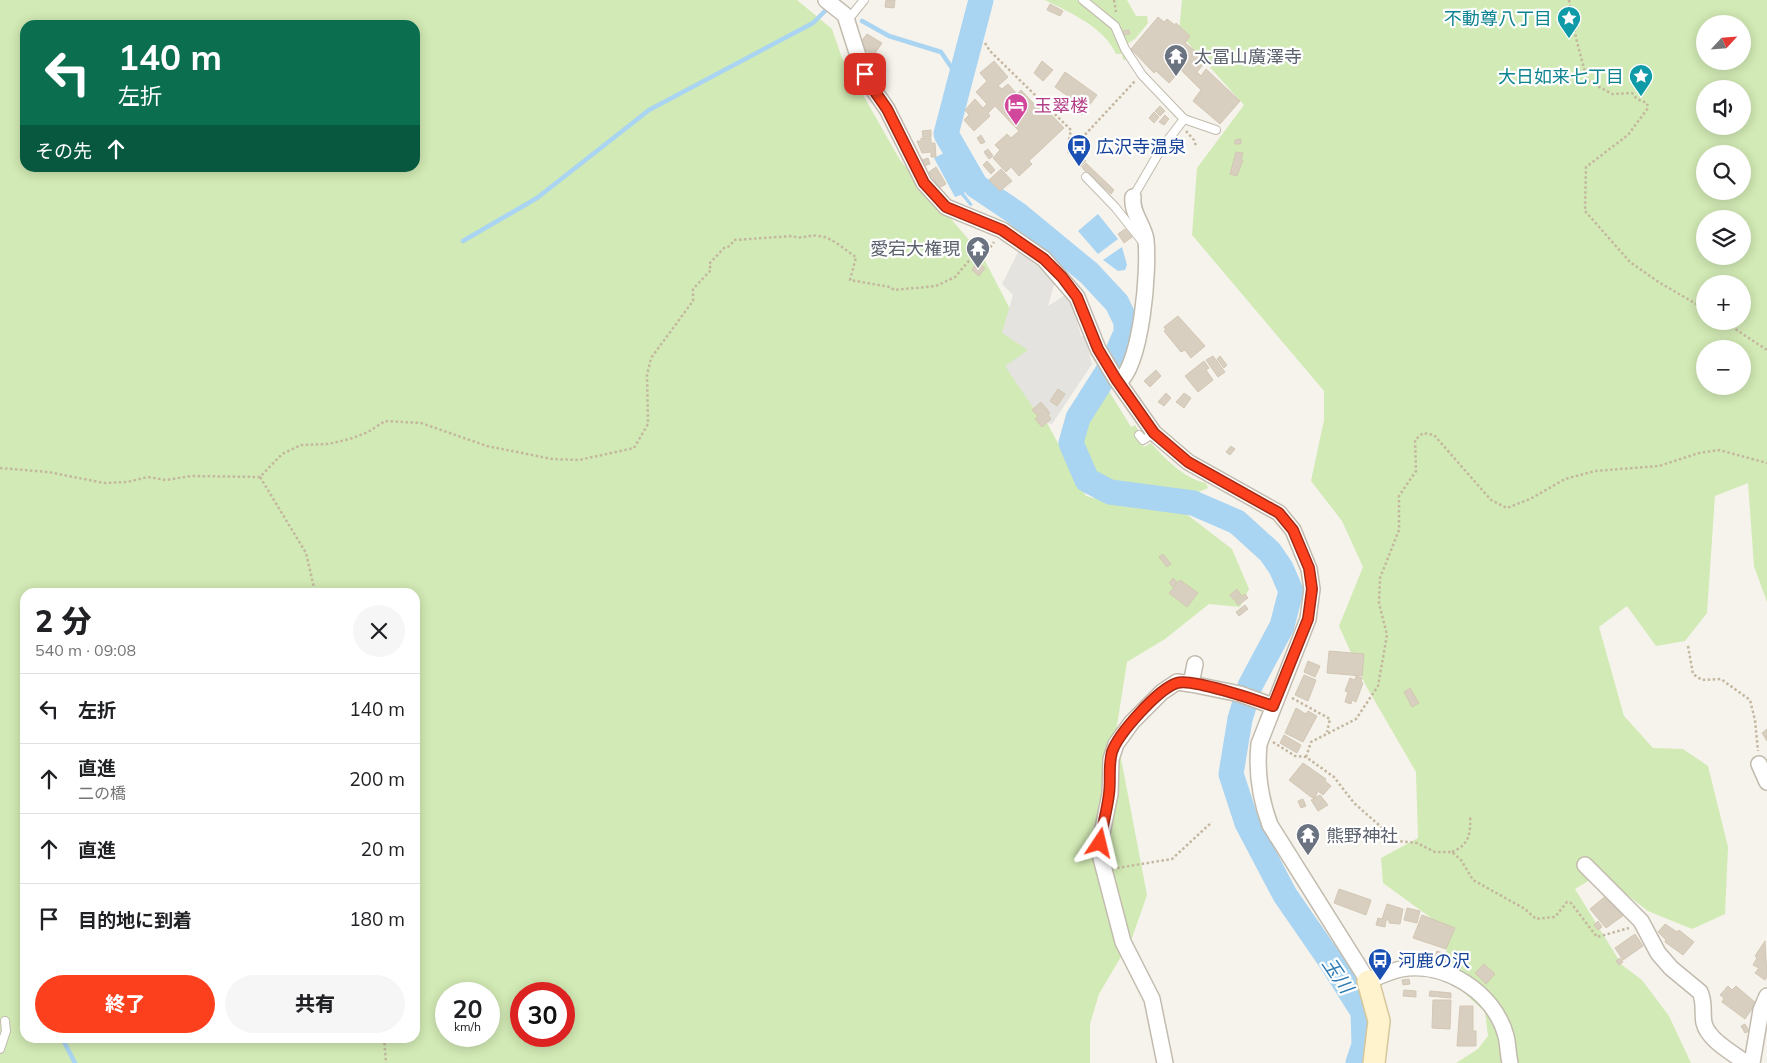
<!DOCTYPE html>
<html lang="ja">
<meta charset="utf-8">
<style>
:root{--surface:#fff;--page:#f6f6f6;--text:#202124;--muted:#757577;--line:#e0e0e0;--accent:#fc3f1d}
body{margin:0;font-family:Mulish,"Noto Sans JP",sans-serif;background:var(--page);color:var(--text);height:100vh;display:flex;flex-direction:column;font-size:19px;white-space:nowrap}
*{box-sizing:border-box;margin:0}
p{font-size:16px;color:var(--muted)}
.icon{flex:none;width:28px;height:28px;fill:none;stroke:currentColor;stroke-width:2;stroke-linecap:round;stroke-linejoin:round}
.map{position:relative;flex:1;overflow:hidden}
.sheet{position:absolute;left:20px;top:588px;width:400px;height:455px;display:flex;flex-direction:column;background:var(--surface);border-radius:15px;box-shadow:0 2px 12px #0003}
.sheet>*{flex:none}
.top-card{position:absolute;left:20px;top:20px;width:400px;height:152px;border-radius:15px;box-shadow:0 2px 12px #0003;background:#0b6e4f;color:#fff;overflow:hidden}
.needle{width:32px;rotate:64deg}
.controls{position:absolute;left:1696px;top:15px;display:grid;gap:10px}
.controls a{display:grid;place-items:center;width:55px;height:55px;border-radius:50%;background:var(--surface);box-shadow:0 2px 12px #0003;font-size:25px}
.speed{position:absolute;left:435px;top:982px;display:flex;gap:10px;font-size:25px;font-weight:700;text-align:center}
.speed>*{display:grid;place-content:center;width:65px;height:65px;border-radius:50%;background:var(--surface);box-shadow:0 2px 12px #0003;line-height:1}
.speed small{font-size:12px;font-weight:400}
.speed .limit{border:8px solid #d22;background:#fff;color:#111}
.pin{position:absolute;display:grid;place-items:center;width:42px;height:42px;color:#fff;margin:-21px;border-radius:10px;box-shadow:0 2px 8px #0006}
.me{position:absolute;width:55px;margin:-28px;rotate:10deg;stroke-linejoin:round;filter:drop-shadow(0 0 4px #0008)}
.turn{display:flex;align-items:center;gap:18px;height:105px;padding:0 15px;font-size:22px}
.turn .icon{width:65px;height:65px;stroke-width:2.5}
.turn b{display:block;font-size:35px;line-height:42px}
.then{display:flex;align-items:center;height:48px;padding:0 15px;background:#0003;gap:10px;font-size:19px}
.round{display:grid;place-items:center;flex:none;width:52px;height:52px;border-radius:26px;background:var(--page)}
.summary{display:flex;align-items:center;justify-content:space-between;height:85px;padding:0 15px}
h1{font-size:30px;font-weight:800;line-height:38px}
.action{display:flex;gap:10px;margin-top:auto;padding:10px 15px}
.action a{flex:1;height:58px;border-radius:30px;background:var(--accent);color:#fff;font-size:20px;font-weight:800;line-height:58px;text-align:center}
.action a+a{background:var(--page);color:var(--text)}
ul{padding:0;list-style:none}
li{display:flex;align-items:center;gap:15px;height:70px;padding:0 15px;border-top:1px solid var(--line)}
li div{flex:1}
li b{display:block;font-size:19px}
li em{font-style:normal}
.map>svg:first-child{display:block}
.green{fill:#d2eab5;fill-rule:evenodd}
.parking{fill:#e5e3e0}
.water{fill:#a9d4f2}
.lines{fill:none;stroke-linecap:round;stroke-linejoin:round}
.stream{stroke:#a9d4f2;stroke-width:4.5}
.river{stroke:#a9d4f2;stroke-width:25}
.building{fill:#d8cfc1;stroke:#d3c7b4}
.lane-casing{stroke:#c2bbae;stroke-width:10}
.street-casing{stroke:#c2bbae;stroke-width:18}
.secondary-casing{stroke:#d6c79b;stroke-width:24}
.path{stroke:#c4b79f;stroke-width:2.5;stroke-dasharray:2.5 2.5;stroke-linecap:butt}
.lane{stroke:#fff;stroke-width:8}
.street{stroke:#fff;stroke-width:15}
.secondary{stroke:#fff3cd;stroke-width:21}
.route-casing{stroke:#a42913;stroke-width:12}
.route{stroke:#fc3f1d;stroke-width:9}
.labels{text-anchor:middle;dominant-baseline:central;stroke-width:4.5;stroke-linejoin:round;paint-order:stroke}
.culture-label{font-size:18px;fill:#0d838f;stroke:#fff;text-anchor:end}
.worship-label{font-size:18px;fill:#5b616d;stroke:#fff;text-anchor:start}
.hotel-label{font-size:18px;fill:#b23c85;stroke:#fff;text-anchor:start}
.transit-label{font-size:18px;fill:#164399;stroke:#fff;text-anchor:start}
.water-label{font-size:19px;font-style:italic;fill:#2e7ab2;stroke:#fff}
</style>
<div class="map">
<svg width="1767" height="1063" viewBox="0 0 1767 1063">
<rect width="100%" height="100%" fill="#f6f3ec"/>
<g class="green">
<path d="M0,0H797L832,29L842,58L900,160L982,255L1039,365L1044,417L1086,496L1123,506L1185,513L1232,549L1249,589L1240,607L1209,604L1165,639L1127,662L1116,732L1147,895L1132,938L1099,994L1090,1024V1063H0ZM25,25H415V168H25ZM25,592H415V1038H25ZM446,994H489V1036H446ZM521,994H564V1036H521Z"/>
<path d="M1045,0H1127L1136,16H1147L1148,23L1135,39L1127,44L1128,59L1123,60L1122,54H1116C1104,27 1071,13 1045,0Z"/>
<path d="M1182,0H1767V602L1754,566L1748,483L1715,496L1707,613L1685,641L1656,646L1627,606L1599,627L1624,716L1653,748L1683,749L1708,766L1728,847L1725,914L1692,929L1648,911L1600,874L1575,889L1622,965L1642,980L1669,1016L1691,1063H1456L1478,1049L1488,1036L1485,1012L1459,988L1447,959L1445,928L1383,883L1381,858L1418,838L1416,772L1365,684L1339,626L1363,567L1342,521L1311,481L1324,420V391L1192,235L1197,168L1244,105L1179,33ZM1705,24H1742V61H1705ZM1705,89H1742V126H1705ZM1705,154H1742V191H1705ZM1705,219H1742V256H1705ZM1705,284H1742V321H1705ZM1705,349H1742V386H1705Z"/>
<path d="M1107,388L1131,427L1135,425L1140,433L1136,436L1144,447L1151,443C1165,459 1185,479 1206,483L1208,488L1189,496L1148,488L1124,490L1110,487L1099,481L1078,431L1087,411Z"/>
</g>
<polygon class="parking" points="1018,252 1050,275 1055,282 1048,306 1065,295 1073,307 1081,336 1085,335 1092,364 1052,424 1043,422 1005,366 1028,350 1002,333 1013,295 1002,284"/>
<g class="water">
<polygon points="944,153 966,191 964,193 973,205 970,206 961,195 955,197 934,158"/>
<polygon points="1098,214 1118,239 1098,254 1078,231"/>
<polygon points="1122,247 1127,265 1125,270 1118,271 1103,260"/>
</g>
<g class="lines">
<g class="stream">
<polyline points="862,21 889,36 941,52 960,80"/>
<polyline points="463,241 537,198 649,110 813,23 825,11"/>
<polyline points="62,1038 75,1063"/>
</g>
<polyline class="river" points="981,0 946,134 976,186 1016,213 1089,273 1117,303 1126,322 1126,333 1111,366 1078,418 1071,443 1087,480 1110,492 1193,503 1237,522 1270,552 1281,568 1291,591 1282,626 1250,686 1240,719 1231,774 1247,823 1285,895 1334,966 1363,1012 1364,1045 1358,1063"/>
</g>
<g class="building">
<polygon points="886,0 895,0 894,8 885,7"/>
<polygon points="1050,4 1063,11 1060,16 1047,10"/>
<polygon points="1158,17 1164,22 1167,19 1175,25 1176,23 1190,36 1185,43 1207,60 1197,72 1201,76 1206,69 1240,101 1220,124 1193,101 1201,90 1181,70 1169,83 1156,71 1154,73 1131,49"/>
<polygon points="1129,30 1130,34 1124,35 1123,31"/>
<polygon points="867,34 882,43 873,56 862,48 864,45 860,43"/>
<polygon points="994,61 1008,77 998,86 1002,89 1008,84 1017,94 1021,90 1037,107 1041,104 1064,128 1029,161 1032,164 1019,176 1011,167 1006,172 993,158 1000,150 995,145 1007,134 1011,138 1019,131 995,106 988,113 990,116 974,131 964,120 969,115 965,110 975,99 983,108 987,104 976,92 987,81 980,73"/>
<polygon points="1042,61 1053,70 1043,81 1034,73"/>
<polygon points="1065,72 1097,95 1082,115 1065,103 1069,97 1055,87"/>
<polygon points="1160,106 1165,111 1160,116 1155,111"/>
<polygon points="1154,112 1159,117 1154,123 1149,118"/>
<polygon points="1165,115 1169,119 1164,125 1159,122"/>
<polygon points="931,130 931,137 923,137 922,131"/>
<polygon points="981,135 985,142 981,144 977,138"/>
<polygon points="921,138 931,138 931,143 935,143 936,157 931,157 931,152 922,153 917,141 921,141"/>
<polygon points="1241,139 1241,144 1235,144 1235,140"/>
<polygon points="988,149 993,156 989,159 984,152"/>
<polygon points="1236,152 1243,153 1241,160 1243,160 1237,176 1230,174"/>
<polygon points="1082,157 1086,161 1080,167 1077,163"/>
<polygon points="928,158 930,164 924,166 922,160"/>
<polygon points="987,161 995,170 991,174 983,165"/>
<polygon points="1086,163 1114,190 1111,194 1084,170 1082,167"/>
<polygon points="936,167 946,184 939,188 929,172"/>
<polygon points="1001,169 1012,181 1000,191 989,180"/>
<polygon points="1125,229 1132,237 1124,243 1118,234"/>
<polygon points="977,262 985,268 979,276 972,270"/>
<polygon points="1178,316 1205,346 1191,358 1185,350 1181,352 1164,331 1166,330 1164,327"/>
<polygon points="1213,356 1225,372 1218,377 1206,360"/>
<polygon points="1220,356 1227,365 1224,368 1217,359"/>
<polygon points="1204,361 1209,368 1206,370 1213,380 1198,392 1185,376"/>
<polygon points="1156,370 1161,376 1150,387 1144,381"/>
<polygon points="1058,389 1065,394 1057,406 1050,401"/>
<polygon points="1166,393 1171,398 1164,406 1158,402"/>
<polygon points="1184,393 1191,398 1184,408 1176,402"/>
<polygon points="1041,402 1050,413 1048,415 1051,419 1042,427 1035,419 1038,416 1032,410"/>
<polygon points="1231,446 1235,449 1230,455 1226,452"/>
<polygon points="1163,554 1171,564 1167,567 1159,557"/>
<polygon points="1173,578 1177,582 1173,587 1169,583"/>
<polygon points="1180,580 1198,593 1187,607 1169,593"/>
<polygon points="1237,589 1241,595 1234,600 1230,595"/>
<polygon points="1245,594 1248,598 1238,605 1235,601"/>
<polygon points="1245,605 1248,609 1239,616 1236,612"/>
<polygon points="1329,651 1364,654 1362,676 1327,673"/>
<polygon points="1308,661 1320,666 1315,677 1304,672"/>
<polygon points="1304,675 1316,680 1308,701 1295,695"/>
<polygon points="1356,676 1362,678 1361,682 1363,683 1356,702 1352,700 1351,704 1345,702 1348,692 1345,691 1350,678 1355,680"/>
<polygon points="1410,688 1419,703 1412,707 1404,692"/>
<polygon points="1296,708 1306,714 1308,711 1317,716 1303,742 1285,733"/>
<polygon points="1767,729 1767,741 1762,733"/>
<polygon points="1284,735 1301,745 1297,753 1280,743"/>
<polygon points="1303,763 1326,779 1325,781 1331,786 1323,795 1318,791 1315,798 1311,797 1289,780"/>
<polygon points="1320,795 1328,805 1318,811 1311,800"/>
<polygon points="1303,799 1306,806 1301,808 1298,801"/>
<polygon points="1339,889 1371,900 1366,915 1334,903"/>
<polygon points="1607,895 1624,915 1606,928 1590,909"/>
<polygon points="1387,904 1403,909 1400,924 1389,923 1389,920 1386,920 1385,927 1376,925 1378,918 1382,919"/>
<polygon points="1407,908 1420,911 1417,923 1404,920"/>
<polygon points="1422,915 1455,928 1446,949 1413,938"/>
<polygon points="1598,921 1602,927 1598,930 1594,925"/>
<polygon points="1665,924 1677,932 1679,930 1694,942 1683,955 1665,942 1666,940 1658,932"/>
<polygon points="1635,934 1643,946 1623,960 1615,948"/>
<polygon points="1765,941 1767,976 1765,980 1755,973 1759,968 1753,965 1757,958 1755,956"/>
<polygon points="1437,951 1448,955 1443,968 1432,964"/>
<polygon points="1620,958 1623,962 1619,965 1616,961"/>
<polygon points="1484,964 1495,974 1486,984 1475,973"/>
<polygon points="1409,979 1410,984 1403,985 1402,980"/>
<polygon points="1728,986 1732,990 1736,986 1756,1003 1745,1019 1722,1002 1724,998 1720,995"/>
<polygon points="1404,990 1416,991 1416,997 1403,996"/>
<polygon points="1430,991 1451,993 1451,998 1429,996"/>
<polygon points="1433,1000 1451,1000 1450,1029 1432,1028"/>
<polygon points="1460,1006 1473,1006 1473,1031 1476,1031 1476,1046 1457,1046"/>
<polygon points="1745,1024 1749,1031 1745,1033 1741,1026"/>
</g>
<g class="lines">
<g class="lane-casing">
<g id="lane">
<polyline points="1083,0 1115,26 1125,49 1142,75 1184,119 1216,130"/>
<polyline points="847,21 864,0"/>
<polyline points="1086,177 1115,207 1142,241"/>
<polyline points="1133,197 1161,149 1184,119"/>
<polyline points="1139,435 1143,440 1154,433"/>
<polyline points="0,1049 6,1031 5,1021"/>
</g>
</g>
<g class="street-casing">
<g id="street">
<path d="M826,0L845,15L860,62L871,86L887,109L924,183L946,207L1002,230L1044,259L1077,297L1098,349L1116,379L1154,433L1188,462L1279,513L1293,530L1309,569L1312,589L1308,619L1259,744C1256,773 1260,798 1270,825L1368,981C1378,977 1390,971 1401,969C1445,961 1494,992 1506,1036C1508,1044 1508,1054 1510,1063"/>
<path d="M1119,382C1142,363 1149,270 1146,240C1144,225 1131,213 1133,197"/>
<polyline points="1195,664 1191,684 1240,694 1273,706"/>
<polyline points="1759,764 1767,782"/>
<path d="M1585,865L1641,921L1658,953L1671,968L1700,992C1705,1002 1702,1013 1704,1023C1708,1040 1733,1053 1746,1063"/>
<polyline points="1165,1063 1152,999 1123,942 1101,858 1100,843 1110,794 1111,759 1116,744 1132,722 1162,692 1177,682 1191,684"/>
<polyline points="1752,1063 1761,1010 1767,996"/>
</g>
</g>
<g class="secondary-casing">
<polyline id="secondary" points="1368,981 1379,1021 1374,1063"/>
</g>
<g class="path">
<polyline points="1114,0 1116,12"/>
<polyline points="1569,0 1576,38 1587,80 1612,94 1632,93 1637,99 1647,103 1648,108 1628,135 1586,167 1585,211 1630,262 1660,283 1705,309"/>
<polyline points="985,43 990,51 1071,130 1068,144"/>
<polyline points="1186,131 1194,140 1196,146"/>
<polyline points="1068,153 1135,81"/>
<polyline points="1723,321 1767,350"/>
<path d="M0,468L48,472L104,483L127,482L148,477L166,480L191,476L260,477L282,454L301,445L328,444L350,439L368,432L385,421L421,423L487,446L552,459L579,460L634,448L648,424L647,375L651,358L693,301V289L711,270L709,264L724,248L730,246L734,240L792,236C803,240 808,234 819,236C832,237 845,250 856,257L850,280L890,287L894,290L936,286L955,277L973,256L985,255L994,242"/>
<polyline points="260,477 306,553 315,592"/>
<polyline points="1688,646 1693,674 1702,680 1721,679 1750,700 1755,720 1758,751"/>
<polyline points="1292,698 1330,719 1327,732"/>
<polyline points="1273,742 1295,756 1306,757 1334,777 1354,803 1397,841 1417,843 1435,852 1452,852 1461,860 1473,880 1525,909 1536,919 1555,917 1567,902 1571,903 1597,937 1629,928"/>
<polyline points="1306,757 1311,742 1356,719 1378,686 1387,635 1379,603 1380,578 1399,530 1399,496 1416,471 1415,440 1423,433 1434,435 1491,500 1507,508 1530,499 1565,479 1595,471 1659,466 1699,453 1719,450 1767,463"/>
<path d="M1452,852C1469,845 1471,834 1470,816"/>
<polyline points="1117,868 1172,859 1212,822"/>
<polyline points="384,1038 386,1063"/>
</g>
<use href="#lane" class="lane"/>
<use href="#street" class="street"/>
<use href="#secondary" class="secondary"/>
</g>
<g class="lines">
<g class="route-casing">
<path id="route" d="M865,74L871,86L887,109L924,183L946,207L1002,230L1044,259L1062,277L1077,297L1098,349L1116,379L1154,433L1188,462L1279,513L1293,530L1309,568L1312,589L1308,619L1273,706C1256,700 1191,678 1177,683C1158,689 1118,734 1112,752C1108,766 1111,780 1109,794C1107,811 1102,827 1100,843"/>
</g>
<use href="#route" class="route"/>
</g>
<defs>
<g id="sight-pin" transform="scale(1.25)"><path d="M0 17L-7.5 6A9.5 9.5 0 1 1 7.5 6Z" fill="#0f9aa8" stroke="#fff"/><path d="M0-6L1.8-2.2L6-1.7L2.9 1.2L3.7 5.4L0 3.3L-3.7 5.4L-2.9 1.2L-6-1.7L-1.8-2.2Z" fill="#fff"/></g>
<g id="temple-pin" transform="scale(1.25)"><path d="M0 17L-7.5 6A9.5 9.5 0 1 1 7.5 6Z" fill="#6b7280" stroke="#fff"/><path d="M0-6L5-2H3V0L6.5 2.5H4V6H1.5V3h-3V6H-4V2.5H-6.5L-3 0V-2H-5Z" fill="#fff"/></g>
<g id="hotel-pin" transform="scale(1.25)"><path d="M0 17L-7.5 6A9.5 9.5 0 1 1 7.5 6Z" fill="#d1479c" stroke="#fff"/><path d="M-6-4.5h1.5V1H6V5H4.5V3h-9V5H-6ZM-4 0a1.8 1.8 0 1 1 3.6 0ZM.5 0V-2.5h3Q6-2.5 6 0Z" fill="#fff"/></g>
<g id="bus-pin" transform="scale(1.25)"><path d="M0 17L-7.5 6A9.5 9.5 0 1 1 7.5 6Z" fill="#1a4fb4" stroke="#fff"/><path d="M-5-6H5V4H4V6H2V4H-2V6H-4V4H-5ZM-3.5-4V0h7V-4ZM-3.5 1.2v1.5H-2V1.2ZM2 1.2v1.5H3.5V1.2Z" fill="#fff"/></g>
</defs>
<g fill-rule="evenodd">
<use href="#sight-pin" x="1569" y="18"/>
<use href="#temple-pin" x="1176" y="56"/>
<use href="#sight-pin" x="1641" y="76"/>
<use href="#hotel-pin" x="1016" y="105"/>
<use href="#bus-pin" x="1079" y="146"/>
<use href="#temple-pin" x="978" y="248"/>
<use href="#temple-pin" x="1308" y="835"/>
<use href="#bus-pin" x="1380" y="960"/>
</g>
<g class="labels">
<g class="culture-label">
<text x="1552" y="18">不動尊八丁目</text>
<text x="1624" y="76">大日如来七丁目</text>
</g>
<g class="worship-label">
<text x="1194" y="56">太冨山廣澤寺</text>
<text x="960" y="248" text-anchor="end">愛宕大権現</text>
<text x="1326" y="835">熊野神社</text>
</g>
<g class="hotel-label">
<text x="1034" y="105">玉翠楼</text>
</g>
<g class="transit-label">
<text x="1096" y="146">広沢寺温泉</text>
<text x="1398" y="960">河鹿の沢</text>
</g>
<g class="water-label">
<text transform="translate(1338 975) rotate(56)">玉川</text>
</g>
</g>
</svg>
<div class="controls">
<a><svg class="needle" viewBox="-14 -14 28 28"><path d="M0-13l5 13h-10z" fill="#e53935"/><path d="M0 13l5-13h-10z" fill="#757577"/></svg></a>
<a><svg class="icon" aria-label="sound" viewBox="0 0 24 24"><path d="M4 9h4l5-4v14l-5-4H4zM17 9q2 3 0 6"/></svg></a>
<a><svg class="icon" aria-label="search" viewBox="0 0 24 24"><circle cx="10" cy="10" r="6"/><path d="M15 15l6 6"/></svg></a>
<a><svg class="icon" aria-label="layers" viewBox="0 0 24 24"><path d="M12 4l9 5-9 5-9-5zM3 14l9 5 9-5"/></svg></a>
<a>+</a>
<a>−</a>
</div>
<div class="speed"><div>20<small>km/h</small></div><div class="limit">30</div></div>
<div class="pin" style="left:865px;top:74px;background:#d93025"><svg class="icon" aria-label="arrive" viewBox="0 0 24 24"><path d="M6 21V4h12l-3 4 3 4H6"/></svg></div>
<svg class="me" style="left:1100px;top:843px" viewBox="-20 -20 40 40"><path d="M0-17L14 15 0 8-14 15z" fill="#fc3f1d" stroke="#fff" stroke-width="4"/></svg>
<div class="top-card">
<div class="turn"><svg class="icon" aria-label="left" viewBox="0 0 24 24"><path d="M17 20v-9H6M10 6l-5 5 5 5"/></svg><div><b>140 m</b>左折</div></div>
<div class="then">その先<svg class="icon" aria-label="ahead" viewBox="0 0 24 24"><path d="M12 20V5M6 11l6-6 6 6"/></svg></div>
</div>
<section class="sheet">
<div class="summary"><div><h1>2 分</h1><p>540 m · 09:08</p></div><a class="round"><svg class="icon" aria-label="close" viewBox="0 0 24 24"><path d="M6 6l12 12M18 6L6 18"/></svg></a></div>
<ul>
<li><svg class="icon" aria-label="left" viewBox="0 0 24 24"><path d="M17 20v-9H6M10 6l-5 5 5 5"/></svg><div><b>左折</b></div><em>140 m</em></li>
<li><svg class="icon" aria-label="ahead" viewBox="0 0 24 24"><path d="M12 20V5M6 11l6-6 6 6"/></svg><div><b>直進</b><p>二の橋</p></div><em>200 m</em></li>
<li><svg class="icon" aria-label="ahead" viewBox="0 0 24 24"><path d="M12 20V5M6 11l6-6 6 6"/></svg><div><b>直進</b></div><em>20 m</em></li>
<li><svg class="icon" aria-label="arrive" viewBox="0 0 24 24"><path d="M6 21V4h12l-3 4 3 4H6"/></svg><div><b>目的地に到着</b></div><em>180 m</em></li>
</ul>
<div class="action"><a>終了</a><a>共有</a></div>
</section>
</div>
